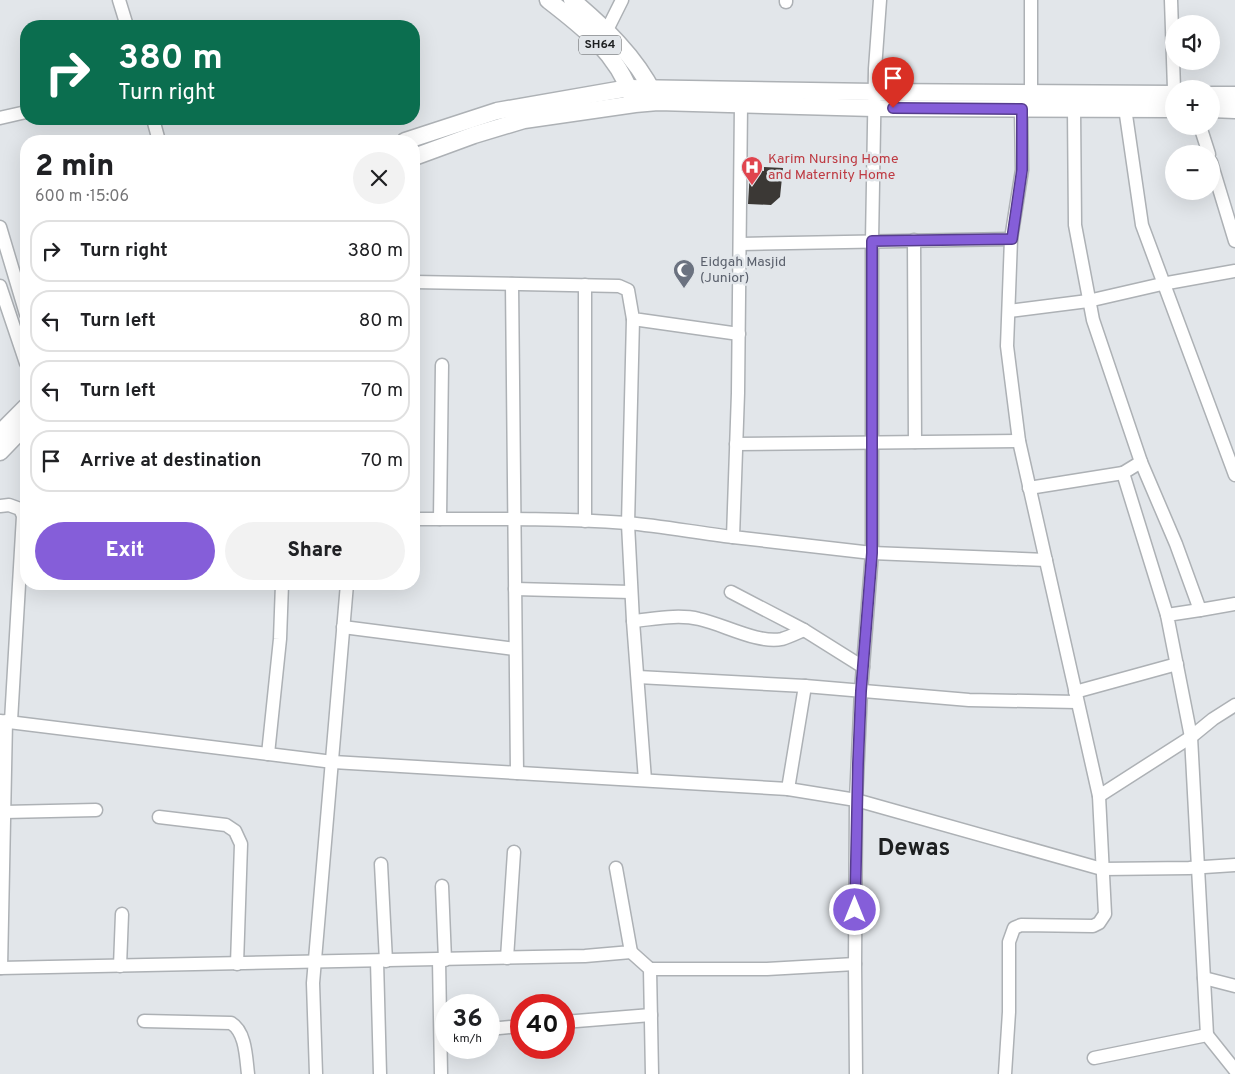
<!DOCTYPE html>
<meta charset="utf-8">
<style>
:root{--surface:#fff;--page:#f2f2f2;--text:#202124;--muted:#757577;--line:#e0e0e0;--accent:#855ed9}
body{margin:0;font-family:Overpass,sans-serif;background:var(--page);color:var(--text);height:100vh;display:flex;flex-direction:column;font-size:19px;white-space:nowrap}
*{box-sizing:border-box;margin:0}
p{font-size:16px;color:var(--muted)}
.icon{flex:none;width:28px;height:28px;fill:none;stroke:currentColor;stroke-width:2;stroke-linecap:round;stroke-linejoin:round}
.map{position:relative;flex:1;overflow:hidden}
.details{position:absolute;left:20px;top:135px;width:400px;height:455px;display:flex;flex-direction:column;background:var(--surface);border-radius:20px;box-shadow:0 5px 20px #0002}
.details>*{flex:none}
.top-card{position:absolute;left:20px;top:20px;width:400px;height:105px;border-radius:20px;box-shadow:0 5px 20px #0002;background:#0b6e4f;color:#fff;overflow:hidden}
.buttons{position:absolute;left:1165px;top:15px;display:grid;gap:10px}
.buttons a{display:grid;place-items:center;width:55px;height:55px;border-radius:50%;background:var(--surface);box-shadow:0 5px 20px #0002;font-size:25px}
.speed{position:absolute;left:435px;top:994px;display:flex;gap:10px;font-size:25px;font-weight:700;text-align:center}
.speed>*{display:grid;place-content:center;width:65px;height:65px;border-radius:50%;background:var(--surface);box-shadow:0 5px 20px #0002;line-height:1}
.speed small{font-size:12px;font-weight:400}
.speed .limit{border:8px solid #d22;background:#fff;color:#111}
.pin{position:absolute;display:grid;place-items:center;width:42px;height:42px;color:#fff;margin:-51px -21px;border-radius:50% 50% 50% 0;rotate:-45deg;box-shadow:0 0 5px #0007}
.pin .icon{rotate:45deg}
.me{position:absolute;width:55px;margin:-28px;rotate:0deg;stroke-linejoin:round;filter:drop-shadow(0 0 4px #0008)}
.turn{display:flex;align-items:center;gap:18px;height:105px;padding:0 15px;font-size:22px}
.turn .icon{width:65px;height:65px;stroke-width:2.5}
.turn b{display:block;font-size:35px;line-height:42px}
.round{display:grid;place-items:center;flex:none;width:52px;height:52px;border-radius:26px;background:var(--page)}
.headline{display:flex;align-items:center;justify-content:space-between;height:85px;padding:0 15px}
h1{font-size:30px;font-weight:800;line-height:38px}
.primary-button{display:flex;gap:10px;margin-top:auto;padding:10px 15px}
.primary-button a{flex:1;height:58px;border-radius:30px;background:var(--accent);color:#fff;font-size:20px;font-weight:800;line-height:58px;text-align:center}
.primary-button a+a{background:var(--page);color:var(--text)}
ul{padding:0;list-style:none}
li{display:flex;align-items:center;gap:15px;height:62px;margin:0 10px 8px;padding:0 5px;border:2px solid var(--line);border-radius:20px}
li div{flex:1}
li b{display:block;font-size:19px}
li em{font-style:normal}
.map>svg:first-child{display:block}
.building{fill:#3b3835}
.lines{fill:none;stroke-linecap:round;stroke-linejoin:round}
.minor-casing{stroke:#adb1b5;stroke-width:15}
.major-casing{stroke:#adb1b5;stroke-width:19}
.minor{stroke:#fff;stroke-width:12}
.major{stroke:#fff;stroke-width:16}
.route-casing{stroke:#563d8d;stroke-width:12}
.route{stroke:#855ed9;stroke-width:9}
.labels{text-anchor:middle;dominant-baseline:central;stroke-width:5;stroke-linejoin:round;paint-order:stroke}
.shield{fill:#e2e6ea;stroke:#585b5d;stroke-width:1}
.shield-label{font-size:12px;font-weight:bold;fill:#1d1f20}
.health-label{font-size:14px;fill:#be3a42;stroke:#e2e6ea;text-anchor:start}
.worship-label{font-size:14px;fill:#5b616d;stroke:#e2e6ea;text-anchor:start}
.town-label{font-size:24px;font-weight:bold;fill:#1d1f20;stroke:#e2e6ea}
</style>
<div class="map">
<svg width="1235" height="1074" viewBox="0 0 1235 1074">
<rect width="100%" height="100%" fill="#e2e6ea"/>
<polygon class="building" points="764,167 783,168 780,197 771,205 748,204 750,170 764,171"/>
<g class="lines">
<g class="minor-casing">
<g id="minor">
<polyline points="119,0 127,26"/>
<polyline points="1031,0 1031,94"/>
<polyline points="1171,0 1174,89"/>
<polyline points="786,2 786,0"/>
<polyline points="607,30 622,0"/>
<polyline points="741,104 738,393 733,537 872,553 1046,560"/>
<polyline points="1125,108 1142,225 1235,475"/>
<polyline points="1074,109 1075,225 1093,320 1141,462 1176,544 1200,610 1235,604"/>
<polyline points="0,118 26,112"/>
<polyline points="153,119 159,141"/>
<polyline points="1200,126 1209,154"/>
<polyline points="1211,162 1235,241"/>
<polyline points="0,227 26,314"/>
<polyline points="914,240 915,442"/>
<polyline points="741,244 1011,239"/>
<polyline points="414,282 619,286 628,290 633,319 739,334"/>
<polyline points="512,284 517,773"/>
<polyline points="585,285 585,521"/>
<polyline points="0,286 26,363"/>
<polyline points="1009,311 1088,301 1162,284 1235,271"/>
<polyline points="633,319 628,524 633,621 645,780"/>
<polyline points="736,444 1019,441"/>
<polyline points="1141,462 1123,473 1167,615"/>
<polyline points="1029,488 1123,473"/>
<polyline points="0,506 9,505 20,509 23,516 11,721"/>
<path d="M414,519C485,519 556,518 627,523C662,526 698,533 733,537"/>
<polyline points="440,519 442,365"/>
<polyline points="515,589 631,592"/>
<polyline points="731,592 804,630 863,667"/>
<polyline points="1200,610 1167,615 1191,737 1207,1035"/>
<path d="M633,621C654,619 678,614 699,619C723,624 758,644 782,639C789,637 797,633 804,630"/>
<polyline points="343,627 515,649"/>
<polyline points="638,677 805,686 969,700 1077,702"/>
<polyline points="1075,692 1177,664"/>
<polyline points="0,721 333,762 788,789 856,800 1102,869 1189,868 1235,865"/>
<polyline points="268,754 280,639 282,584"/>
<polyline points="788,789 805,686"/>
<polyline points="1099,796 1191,737 1213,719 1235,705"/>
<polyline points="4,812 96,810"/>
<polyline points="159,817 226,825 235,831 241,844 237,964"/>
<polyline points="381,864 386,961"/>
<polyline points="442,886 445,960"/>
<polyline points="631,952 650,969 652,1074"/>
<polyline points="507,958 514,852"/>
<polyline points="439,960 441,1074"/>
<polyline points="377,961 380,1074"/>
<polyline points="120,966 122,914"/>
<polyline points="0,968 585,956 631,952 616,868"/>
<polyline points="1,968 6,721"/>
<polyline points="650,969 767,969 855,964"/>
<polyline points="1204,978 1235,986"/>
<path d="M144,1021L231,1023C246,1032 246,1058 248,1074"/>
<polyline points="564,1022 651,1015"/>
<polyline points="489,1029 521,1026"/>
<polyline points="1094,1058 1207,1035 1235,1070"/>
<polyline points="316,1074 313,983 347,584"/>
<polyline points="856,1074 855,964 856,800 861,691 872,553 872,241 875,69 880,0"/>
<polyline points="1005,1074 1009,1012 1009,942 1014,928 1021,925 1093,926 1099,923 1105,914 1099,796 1019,441 1007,346 1011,239 1022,170 1021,109"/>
</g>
</g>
<g class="major-casing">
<g id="major">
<path d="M548,0C583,27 617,53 632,97"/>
<path d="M572,0C604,27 635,56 654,94"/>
<polyline points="1211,95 1235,95"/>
<polyline points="1211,109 1235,110"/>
<polyline points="405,141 497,111 629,88 875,92 1174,94"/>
<polyline points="414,157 474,135 524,120 635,104 658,102 874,108 1174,109"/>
<polyline points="0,433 26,407"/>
<polyline points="0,452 26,425"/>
</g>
</g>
<use href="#minor" class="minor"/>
<use href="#major" class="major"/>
</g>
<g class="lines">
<g class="route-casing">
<polyline id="route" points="855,910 858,764 861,691 872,553 872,241 1012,239 1022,170 1022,109 893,108"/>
</g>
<use href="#route" class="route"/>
</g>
<defs>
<g id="hospital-pin" transform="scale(1.125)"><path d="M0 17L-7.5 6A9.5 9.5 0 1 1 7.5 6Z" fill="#e0444e" stroke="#e2e6ea"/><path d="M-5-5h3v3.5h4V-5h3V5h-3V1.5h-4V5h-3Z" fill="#fff"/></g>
<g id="mosque-pin" transform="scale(1.125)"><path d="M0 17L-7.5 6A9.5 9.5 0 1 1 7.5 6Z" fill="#6b7280" stroke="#e2e6ea"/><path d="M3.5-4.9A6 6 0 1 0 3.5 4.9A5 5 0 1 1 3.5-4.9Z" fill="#fff"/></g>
</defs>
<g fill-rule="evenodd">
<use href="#hospital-pin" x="752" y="167"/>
<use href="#mosque-pin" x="684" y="270"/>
</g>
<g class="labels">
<rect class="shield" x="579" y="35.5" width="42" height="19" rx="4"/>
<g class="shield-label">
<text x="600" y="45">SH64</text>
</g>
<g class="health-label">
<text x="768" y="159">Karim Nursing Home<tspan x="768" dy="16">and Maternity Home</tspan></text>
</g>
<g class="worship-label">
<text x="700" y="262">Eidgah Masjid<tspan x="700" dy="16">(Junior)</tspan></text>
</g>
<g class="town-label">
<text x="914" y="849">Dewas</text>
</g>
</g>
</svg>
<div class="buttons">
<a><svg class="icon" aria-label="sound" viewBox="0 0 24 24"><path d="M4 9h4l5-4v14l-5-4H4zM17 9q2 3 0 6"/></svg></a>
<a>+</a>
<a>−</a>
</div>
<div class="speed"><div>36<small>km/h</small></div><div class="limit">40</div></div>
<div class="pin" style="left:893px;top:108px;background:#d93025"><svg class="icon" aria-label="arrive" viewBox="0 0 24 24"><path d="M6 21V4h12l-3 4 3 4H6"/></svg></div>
<svg class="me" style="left:855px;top:910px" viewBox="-20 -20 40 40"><circle r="17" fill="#855ed9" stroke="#fff" stroke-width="3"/><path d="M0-11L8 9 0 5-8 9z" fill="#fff"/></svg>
<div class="top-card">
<div class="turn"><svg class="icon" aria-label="right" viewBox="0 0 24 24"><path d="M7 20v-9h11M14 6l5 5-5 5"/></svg><div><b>380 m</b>Turn right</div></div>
</div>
<section class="details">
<div class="headline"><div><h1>2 min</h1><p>600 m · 15:06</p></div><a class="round"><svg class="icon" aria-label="close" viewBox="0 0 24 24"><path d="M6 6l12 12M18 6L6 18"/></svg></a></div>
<ul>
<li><svg class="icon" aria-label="right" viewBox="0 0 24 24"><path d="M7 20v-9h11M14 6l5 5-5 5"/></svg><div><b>Turn right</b></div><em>380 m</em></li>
<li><svg class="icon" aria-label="left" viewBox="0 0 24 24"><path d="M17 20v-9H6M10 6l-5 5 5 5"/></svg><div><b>Turn left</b></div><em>80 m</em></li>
<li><svg class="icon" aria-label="left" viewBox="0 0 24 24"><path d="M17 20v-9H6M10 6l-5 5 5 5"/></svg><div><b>Turn left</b></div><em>70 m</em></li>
<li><svg class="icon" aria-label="arrive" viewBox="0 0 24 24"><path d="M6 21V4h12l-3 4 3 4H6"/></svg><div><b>Arrive at destination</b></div><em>70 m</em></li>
</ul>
<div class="primary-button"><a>Exit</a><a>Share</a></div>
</section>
</div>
